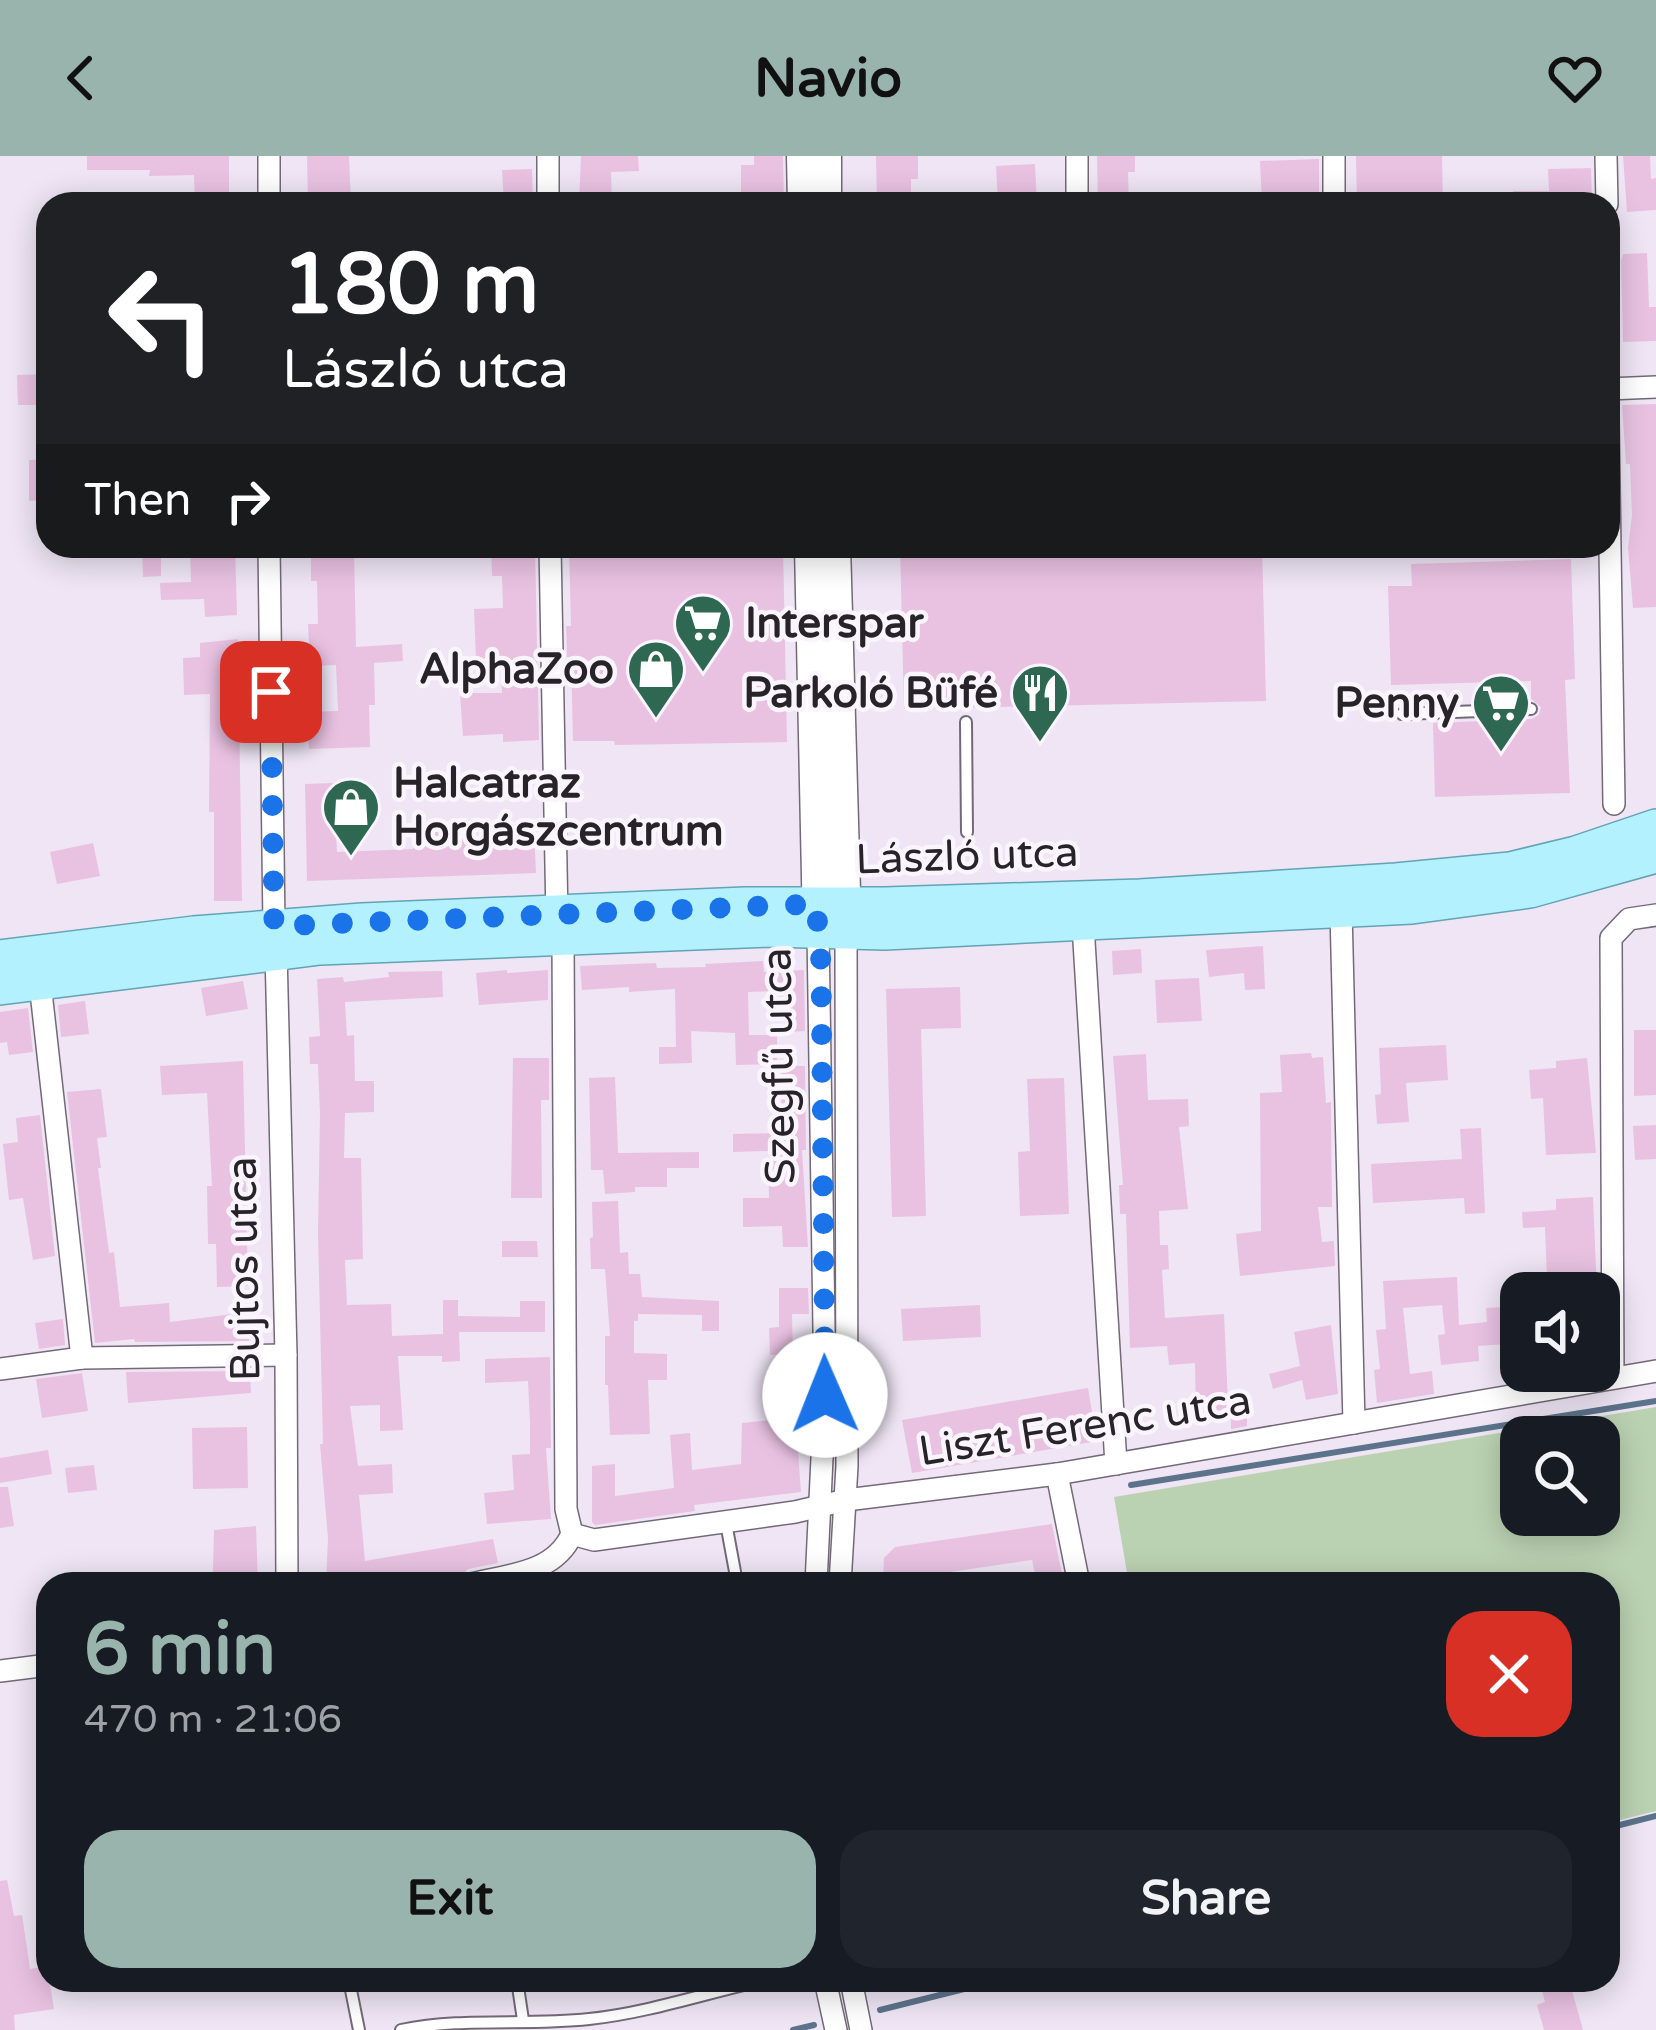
<!DOCTYPE html>
<meta charset="utf-8">
<style>
:root{--surface:#171b24;--page:#20242c;--text:#f1f3f6;--muted:#9ea1a6;--accent:#99b4ac}
body{margin:0;font-family:"Varela Round",sans-serif;background:var(--page);color:var(--text);height:100vh;display:flex;flex-direction:column;font-size:45px;white-space:nowrap}
*{box-sizing:border-box;margin:0}
p{font-size:39px;color:var(--muted)}
.icon{flex:none;width:66px;height:66px;fill:none;stroke:currentColor;stroke-width:2;stroke-linecap:round;stroke-linejoin:round}
.map{position:relative;flex:1;overflow:hidden}
.sheet{position:absolute;left:36px;top:1416px;width:1584px;height:420px;display:flex;flex-direction:column;background:var(--surface);border-radius:36px;box-shadow:0 6px 30px #0003}
.sheet>*{flex:none}
.hud{position:absolute;left:36px;top:36px;width:1584px;height:366px;border-radius:36px;box-shadow:0 6px 30px #0003;background:#202124;color:#fff;overflow:hidden}
.tools{position:absolute;left:1500px;top:1116px;display:grid;gap:24px}
.tools a{display:grid;place-items:center;width:120px;height:120px;border-radius:24px;background:var(--surface);box-shadow:0 6px 30px #0003;font-size:60px}
.pin{position:absolute;display:grid;place-items:center;width:102px;height:102px;color:#fff;margin:-51px;border-radius:24px;box-shadow:0 6px 18px #0006}
.me{position:absolute;width:132px;margin:-66px;rotate:359deg;stroke-linejoin:round;filter:drop-shadow(0 0 9px #0008)}
.turn{display:flex;align-items:center;gap:42px;height:252px;padding:0 48px;font-size:54px}
.turn .icon{width:156px;height:156px;stroke-width:2.5}
.turn b{display:block;font-size:84px;line-height:102px}
.then{display:flex;align-items:center;height:114px;padding:0 48px;background:#0003;gap:24px;font-size:45px}
.round{display:grid;place-items:center;flex:none;width:126px;height:126px;border-radius:36px;background:var(--page)}
.overview{display:flex;align-items:center;justify-content:space-between;height:204px;padding:0 48px}
h1{font-size:72px;font-weight:700;line-height:90px;color:var(--accent)}
.action{display:flex;gap:24px;margin-top:auto;padding:24px 48px}
.action a{flex:1;height:138px;border-radius:36px;background:var(--accent);color:#111;font-size:48px;font-weight:700;line-height:138px;text-align:center}
.action a+a{background:var(--page);color:var(--text)}
header{display:flex;justify-content:space-between;align-items:center;height:156px;padding:0 48px;background:var(--accent);color:#111;font-size:54px;font-weight:700}
.map>svg:first-child{display:block}
.green{fill:#bbd2b2;fill-rule:evenodd}
.lines{fill:none;stroke-linecap:round;stroke-linejoin:round}
.stream{stroke:#5c738b;stroke-width:6}
.building{fill:#e9c2e2}
.lane-casing{stroke:#736a78;stroke-width:14}
.street-casing{stroke:#736a78;stroke-width:24}
.secondary-casing{stroke:#736a78;stroke-width:33}
.primary-casing{stroke:#62a3b4;stroke-width:36}
.lane{stroke:#fff;stroke-width:10}
.street{stroke:#fff;stroke-width:21}
.secondary{stroke:#fff;stroke-width:30}
.primary{stroke:#b3f1ff;stroke-width:33}
.route{stroke:#1a73e8;stroke-width:21;stroke-dasharray:0 37.8}
.labels{text-anchor:middle;dominant-baseline:central;stroke-width:9;stroke-linejoin:round;paint-order:stroke}
.poi-label{font-size:42px;font-weight:bold;fill:#272329;stroke:#faf4fd;text-anchor:end}
.street-label{font-size:42px;fill:#272329;stroke:#faf4fd}
</style>
<header><svg class="icon" aria-label="back" viewBox="0 0 24 24"><path d="M15 5l-7 7 7 7"/></svg>Navio<svg class="icon" aria-label="heart" viewBox="0 0 24 24"><path d="M12 20l-8-8c-3-5 5-10 8-4 3-6 11-1 8 4z"/></svg></header>
<div class="map">
<svg width="1656" height="1874" viewBox="0 0 1656 1874">
<rect width="100%" height="100%" fill="#efe5f5"/>
<path class="green" d="M1656,1251V1655L1608,1667V1428H1129L1114,1341ZM1521,1281H1599V1359H1521Z"/>
<g class="lines">
<g class="stream">
<polyline points="1131,1329 1656,1245"/>
<polyline points="1608,1672 1656,1660"/>
<polyline points="880,1854 1000,1824"/>
<polyline points="793,1874 814,1869"/>
</g>
</g>
<g class="building">
<polygon points="87,0 229,0 229,48 195,48 194,19 149,20 150,14 87,14"/>
<polygon points="307,0 349,0 351,48 308,48"/>
<polygon points="581,0 638,0 639,15 611,16 612,48 579,48"/>
<polygon points="754,0 783,0 784,48 756,48 755,38 741,39 741,9 754,9"/>
<polygon points="876,0 918,0 918,23 911,23 911,48 877,48"/>
<polygon points="1097,0 1135,0 1135,16 1128,16 1129,48 1098,48"/>
<polygon points="1356,0 1442,0 1443,48 1357,48"/>
<polygon points="1623,0 1650,0 1651,23 1656,22 1656,54 1627,56"/>
<polygon points="1319,3 1319,48 1262,48 1260,5"/>
<polygon points="1035,8 1037,48 998,48 996,10"/>
<polygon points="1591,12 1592,48 1513,48 1513,35 1549,35 1548,13"/>
<polygon points="532,13 533,48 504,48 502,14"/>
<polygon points="1647,97 1649,151 1656,151 1656,185 1623,186 1621,105 1623,98"/>
<polygon points="48,218 48,249 18,249 17,219"/>
<polygon points="1656,248 1656,451 1633,452 1628,392 1632,359 1630,308 1626,308 1622,249"/>
<polygon points="48,303 48,344 29,345 29,304"/>
<polygon points="142,390 161,390 161,420 143,421"/>
<polygon points="190,390 235,390 237,459 205,461 204,443 161,444 160,427 191,426"/>
<polygon points="311,390 354,390 356,491 402,488 403,505 374,507 375,549 369,549 370,591 309,593 307,556 338,555 336,509 310,510 308,468 318,468 317,425 311,425"/>
<polygon points="491,390 535,390 539,584 503,586 503,578 463,580 460,537 502,537 500,502 476,503 474,453 503,452 502,420 492,420"/>
<polygon points="569,390 783,390 787,586 615,589 614,585 573,585 571,501 567,501 566,470 571,470"/>
<polygon points="900,390 1262,390 1266,545 904,553"/>
<polygon points="1571,403 1575,523 1565,524 1570,637 1435,641 1433,567 1531,563 1539,559 1541,551 1531,543 1531,525 1391,529 1388,430 1412,430 1411,408"/>
<polygon points="238,483 242,745 214,745 214,656 209,656 210,538 184,539 183,502 200,501 200,487"/>
<polygon points="333,627 337,696 413,693 412,676 457,675 457,683 508,681 508,673 534,672 536,717 307,725 305,628"/>
<polygon points="93,687 100,720 57,728 50,696"/>
<polygon points="1263,790 1265,833 1245,834 1244,817 1209,821 1206,794"/>
<polygon points="1141,793 1142,817 1113,819 1112,795"/>
<polygon points="763,805 764,816 804,814 805,875 787,876 786,851 776,851 776,835 748,836 749,879 777,879 777,908 736,909 735,877 691,875 692,907 659,908 659,891 676,891 675,833 629,836 629,831 582,834 580,810 656,807 657,812 706,811 705,808"/>
<polygon points="507,814 507,817 548,814 548,844 479,849 476,817"/>
<polygon points="442,815 443,841 345,846 347,880 354,879 355,925 374,925 374,956 345,957 344,1002 361,1002 363,1103 345,1104 347,1149 391,1148 392,1180 443,1178 443,1144 458,1144 458,1160 520,1161 520,1145 545,1145 545,1176 459,1176 460,1205 442,1206 442,1200 398,1200 403,1274 380,1275 380,1249 350,1250 358,1310 392,1308 393,1337 359,1339 365,1405 493,1383 498,1407 468,1413 457,1424 434,1428 326,1428 328,1382 320,1288 323,1288 318,1077 320,958 318,908 310,908 309,881 320,880 317,823 343,821 344,826 389,821 388,816"/>
<polygon points="1199,822 1202,865 1157,867 1155,824"/>
<polygon points="243,825 248,853 206,860 201,832"/>
<polygon points="960,831 961,872 921,873 926,1060 892,1061 886,833"/>
<polygon points="85,845 89,878 61,881 58,849"/>
<polygon points="28,852 33,896 9,899 7,886 0,887 0,856"/>
<polygon points="1634,874 1656,874 1656,939 1634,940"/>
<polygon points="1446,889 1448,924 1406,927 1409,966 1377,968 1375,939 1381,938 1379,892"/>
<polygon points="1311,897 1312,902 1323,901 1326,947 1331,946 1332,1051 1318,1051 1322,1086 1334,1085 1335,1110 1240,1120 1236,1078 1261,1075 1260,937 1282,936 1280,899"/>
<polygon points="1146,898 1148,944 1188,943 1189,970 1179,971 1188,1053 1159,1055 1160,1089 1168,1089 1169,1113 1162,1114 1165,1162 1224,1158 1228,1248 1247,1248 1247,1270 1231,1273 1231,1263 1196,1263 1195,1207 1169,1209 1167,1190 1130,1192 1126,1058 1120,1058 1119,1029 1123,1029 1113,900"/>
<polygon points="513,902 549,902 549,944 541,944 542,1042 511,1042"/>
<polygon points="1587,902 1596,997 1546,999 1543,942 1531,943 1529,914 1556,912 1556,905"/>
<polygon points="243,905 248,1130 217,1131 216,1088 208,1088 207,1030 212,1030 207,937 162,939 160,910"/>
<polygon points="781,910 805,910 806,994 802,994 808,1091 783,1091 782,1070 743,1071 743,1042 769,1042 768,995 733,996 733,978 782,977"/>
<polygon points="615,921 618,997 699,996 699,1012 667,1012 667,1031 635,1031 635,1036 605,1038 603,1014 591,1014 589,922"/>
<polygon points="1064,922 1069,1058 1020,1060 1018,996 1030,995 1027,923"/>
<polygon points="101,933 107,981 97,982 101,1012 98,1012 109,1097 114,1096 120,1151 169,1147 170,1166 249,1156 249,1185 135,1186 134,1183 95,1187 67,936"/>
<polygon points="40,959 55,1100 33,1104 23,1042 9,1044 3,988 18,986 16,962"/>
<polygon points="1656,969 1656,1003 1635,1004 1633,970"/>
<polygon points="1481,972 1485,1057 1465,1058 1464,1042 1373,1047 1371,1008 1462,1003 1460,973"/>
<polygon points="1593,1041 1597,1137 1535,1137 1534,1124 1547,1123 1545,1071 1523,1072 1522,1056 1556,1054 1556,1043"/>
<polygon points="618,1045 620,1097 628,1096 629,1118 640,1118 642,1141 719,1145 719,1175 702,1175 702,1159 638,1158 638,1165 634,1165 634,1197 667,1198 667,1224 648,1224 650,1278 610,1279 608,1229 605,1229 605,1180 610,1180 605,1113 591,1113 590,1082 593,1081 592,1046"/>
<polygon points="502,1085 537,1085 538,1101 502,1101"/>
<polygon points="1457,1121 1459,1169 1487,1166 1486,1152 1521,1150 1521,1187 1478,1190 1479,1205 1441,1209 1438,1179 1445,1178 1442,1149 1403,1152 1410,1218 1432,1215 1434,1238 1377,1247 1374,1214 1380,1213 1376,1174 1386,1173 1383,1125"/>
<polygon points="779,1132 808,1132 809,1158 792,1158 793,1198 770,1199 769,1172 779,1171"/>
<polygon points="980,1149 981,1181 903,1185 901,1153"/>
<polygon points="63,1163 65,1189 39,1193 35,1167"/>
<polygon points="1331,1169 1338,1238 1306,1244 1302,1224 1273,1233 1269,1218 1300,1210 1294,1176"/>
<polygon points="550,1201 551,1292 546,1292 551,1363 487,1368 484,1337 514,1334 512,1299 530,1298 530,1267 528,1225 485,1227 485,1203"/>
<polygon points="250,1215 251,1237 128,1247 126,1216"/>
<polygon points="82,1217 88,1255 42,1262 36,1223"/>
<polygon points="793,1228 801,1336 694,1349 695,1355 595,1369 592,1366 592,1310 615,1308 615,1340 674,1332 670,1279 690,1277 692,1314 741,1308 742,1267 771,1264 769,1229"/>
<polygon points="1088,1232 1097,1285 912,1317 902,1264"/>
<polygon points="247,1271 248,1332 193,1333 192,1272"/>
<polygon points="48,1294 52,1318 0,1327 0,1302"/>
<polygon points="94,1309 97,1334 68,1337 65,1312"/>
<polygon points="0,1331 8,1331 14,1370 0,1372"/>
<polygon points="1052,1368 1064,1428 1037,1428 1032,1404 916,1421 916,1428 883,1428 884,1402 895,1391"/>
<polygon points="256,1370 258,1428 207,1428 213,1415 214,1374"/>
<polygon points="7,1724 14,1760 22,1759 30,1813 47,1810 54,1853 14,1859 15,1874 0,1874 0,1725"/>
<polygon points="1539,1824 1569,1824 1583,1874 1544,1874 1537,1849 1545,1846"/>
</g>
<g class="lines">
<g class="lane-casing">
<g id="lane">
<polyline points="1402,558 1531,553"/>
<polyline points="966,566 967,676"/>
<polyline points="726,1367 736,1421 734,1428"/>
<polyline points="349,1824 359,1874"/>
<polyline points="517,1824 523,1864"/>
<path d="M401,1874C464,1861 525,1870 589,1863C647,1857 706,1837 764,1824"/>
</g>
</g>
<g class="street-casing">
<g id="street">
<polyline points="1077,0 1077,48"/>
<polyline points="1334,0 1334,48"/>
<polyline points="1606,0 1607,48"/>
<polyline points="269,48 269,0"/>
<polyline points="548,48 548,0"/>
<polyline points="1608,94 1608,97"/>
<polyline points="1608,233 1656,231"/>
<polyline points="1608,265 1614,648"/>
<polyline points="269,390 274,770"/>
<polyline points="550,390 557,763"/>
<polyline points="1341,756 1354,1267"/>
<polyline points="1083,769 1116,1308"/>
<polyline points="563,783 566,1353 572,1378"/>
<polyline points="276,796 286,1199 287,1428"/>
<polyline points="40,827 82,1202"/>
<polyline points="0,1213 82,1202 286,1199"/>
<polyline points="1613,1222 1611,782 1629,763 1656,759"/>
<polyline points="1057,1318 1079,1428"/>
<polyline points="572,1378 594,1384 795,1356 846,1344 1057,1318 1656,1215"/>
<path d="M471,1428C509,1419 555,1417 572,1378"/>
<polyline points="816,1428 825,1239 818,775"/>
<polyline points="840,1428 847,1310 846,776"/>
<polyline points="0,1515 48,1509"/>
<polyline points="825,1824 836,1874"/>
<polyline points="851,1824 861,1874"/>
</g>
</g>
<g class="secondary-casing">
<g id="secondary">
<polyline points="802,0 803,48"/>
<polyline points="826,0 826,48"/>
<polyline points="810,390 818,769"/>
<polyline points="835,390 846,770"/>
</g>
</g>
<g class="primary-casing">
<g id="primary">
<polyline points="0,801 194,777 362,764 745,748 885,748 1140,740 1396,724 1510,713 1576,697 1656,670"/>
<polyline points="0,832 320,792 769,774 885,777 1412,751 1530,735 1656,700"/>
</g>
</g>
<use href="#lane" class="lane"/>
<use href="#street" class="street"/>
<use href="#secondary" class="secondary"/>
<use href="#primary" class="primary"/>
</g>
<g class="lines">
<polyline class="route" points="271,536 274,770 816,748 821,807 825,1239"/>
</g>
<defs>
<g id="supermarket-pin" transform="scale(3)"><path d="M0 17L-7.5 6A9.5 9.5 0 1 1 7.5 6Z" fill="#2e6852" stroke="#faf4fd"/><path d="M-6-5.5h2.5l.6 2H6L4.5 2H-2.5L-4.4-4H-6ZM-1.5 3.2a1.3 1.3 0 1 0 .1 0ZM3 3.2a1.3 1.3 0 1 0 .1 0Z" fill="#fff"/></g>
<g id="shop-pin" transform="scale(3)"><path d="M0 17L-7.5 6A9.5 9.5 0 1 1 7.5 6Z" fill="#2e6852" stroke="#faf4fd"/><path d="M-5-2.5h2.3a2.7 3.5 0 0 1 5.4 0H5L5.5 6h-11ZM-1.5-2.5h3a1.5 2.3 0 0 0-3 0Z" fill="#fff"/></g>
<g id="restaurant-pin" transform="scale(3)"><path d="M0 17L-7.5 6A9.5 9.5 0 1 1 7.5 6Z" fill="#2e6852" stroke="#faf4fd"/><path d="M-5-6h1v4h1v-4h1v4h1v-4h1v5L-1.5 .5V6h-2V.5L-5-1ZM5-6V6H3V1.5H1.5Q1.5-4 5-6Z" fill="#fff"/></g>
</defs>
<g fill-rule="evenodd">
<use href="#supermarket-pin" x="703" y="467"/>
<use href="#shop-pin" x="656" y="513"/>
<use href="#restaurant-pin" x="1040" y="537"/>
<use href="#supermarket-pin" x="1501" y="547"/>
<use href="#shop-pin" x="351" y="651"/>
</g>
<g class="labels">
<g class="poi-label">
<text x="745" y="467" text-anchor="start">Interspar</text>
<text x="614" y="513">AlphaZoo</text>
<text x="998" y="537">Parkoló Büfé</text>
<text x="1459" y="547">Penny</text>
<text x="393" y="627" text-anchor="start">Halcatraz<tspan x="393" dy="48">Horgászcentrum</tspan></text>
</g>
<g class="street-label">
<text transform="translate(967 700) rotate(-2)">László utca</text>
<text transform="translate(779 910) rotate(-91)">Szegfű utca</text>
<text transform="translate(244 1113) rotate(-91)">Bujtos utca</text>
<text transform="translate(1085 1270) rotate(-9)">Liszt Ferenc utca</text>
</g>
</g>
</svg>
<div class="tools">
<a><svg class="icon" aria-label="sound" viewBox="0 0 24 24"><path d="M4 9h4l5-4v14l-5-4H4zM17 9q2 3 0 6"/></svg></a>
<a><svg class="icon" aria-label="search" viewBox="0 0 24 24"><circle cx="10" cy="10" r="6"/><path d="M15 15l6 6"/></svg></a>
</div>
<div class="pin" style="left:271px;top:536px;background:#d93025"><svg class="icon" aria-label="arrive" viewBox="0 0 24 24"><path d="M6 21V4h12l-3 4 3 4H6"/></svg></div>
<svg class="me" style="left:825px;top:1239px" viewBox="-20 -20 40 40"><circle r="19" fill="#fff"/><path d="M0-13L10 11 0 6-10 11z" fill="#1a73e8"/></svg>
<div class="hud">
<div class="turn"><svg class="icon" aria-label="left" viewBox="0 0 24 24"><path d="M17 20v-9H6M10 6l-5 5 5 5"/></svg><div><b>180 m</b>László utca</div></div>
<div class="then">Then<svg class="icon" aria-label="right" viewBox="0 0 24 24"><path d="M7 20v-9h11M14 6l5 5-5 5"/></svg></div>
</div>
<section class="sheet">
<div class="overview"><div><h1>6 min</h1><p>470 m · 21:06</p></div><a class="round" style="background:#d93025;color:#fff"><svg class="icon" aria-label="close" viewBox="0 0 24 24"><path d="M6 6l12 12M18 6L6 18"/></svg></a></div>
<div class="action"><a>Exit</a><a>Share</a></div>
</section>
</div>
